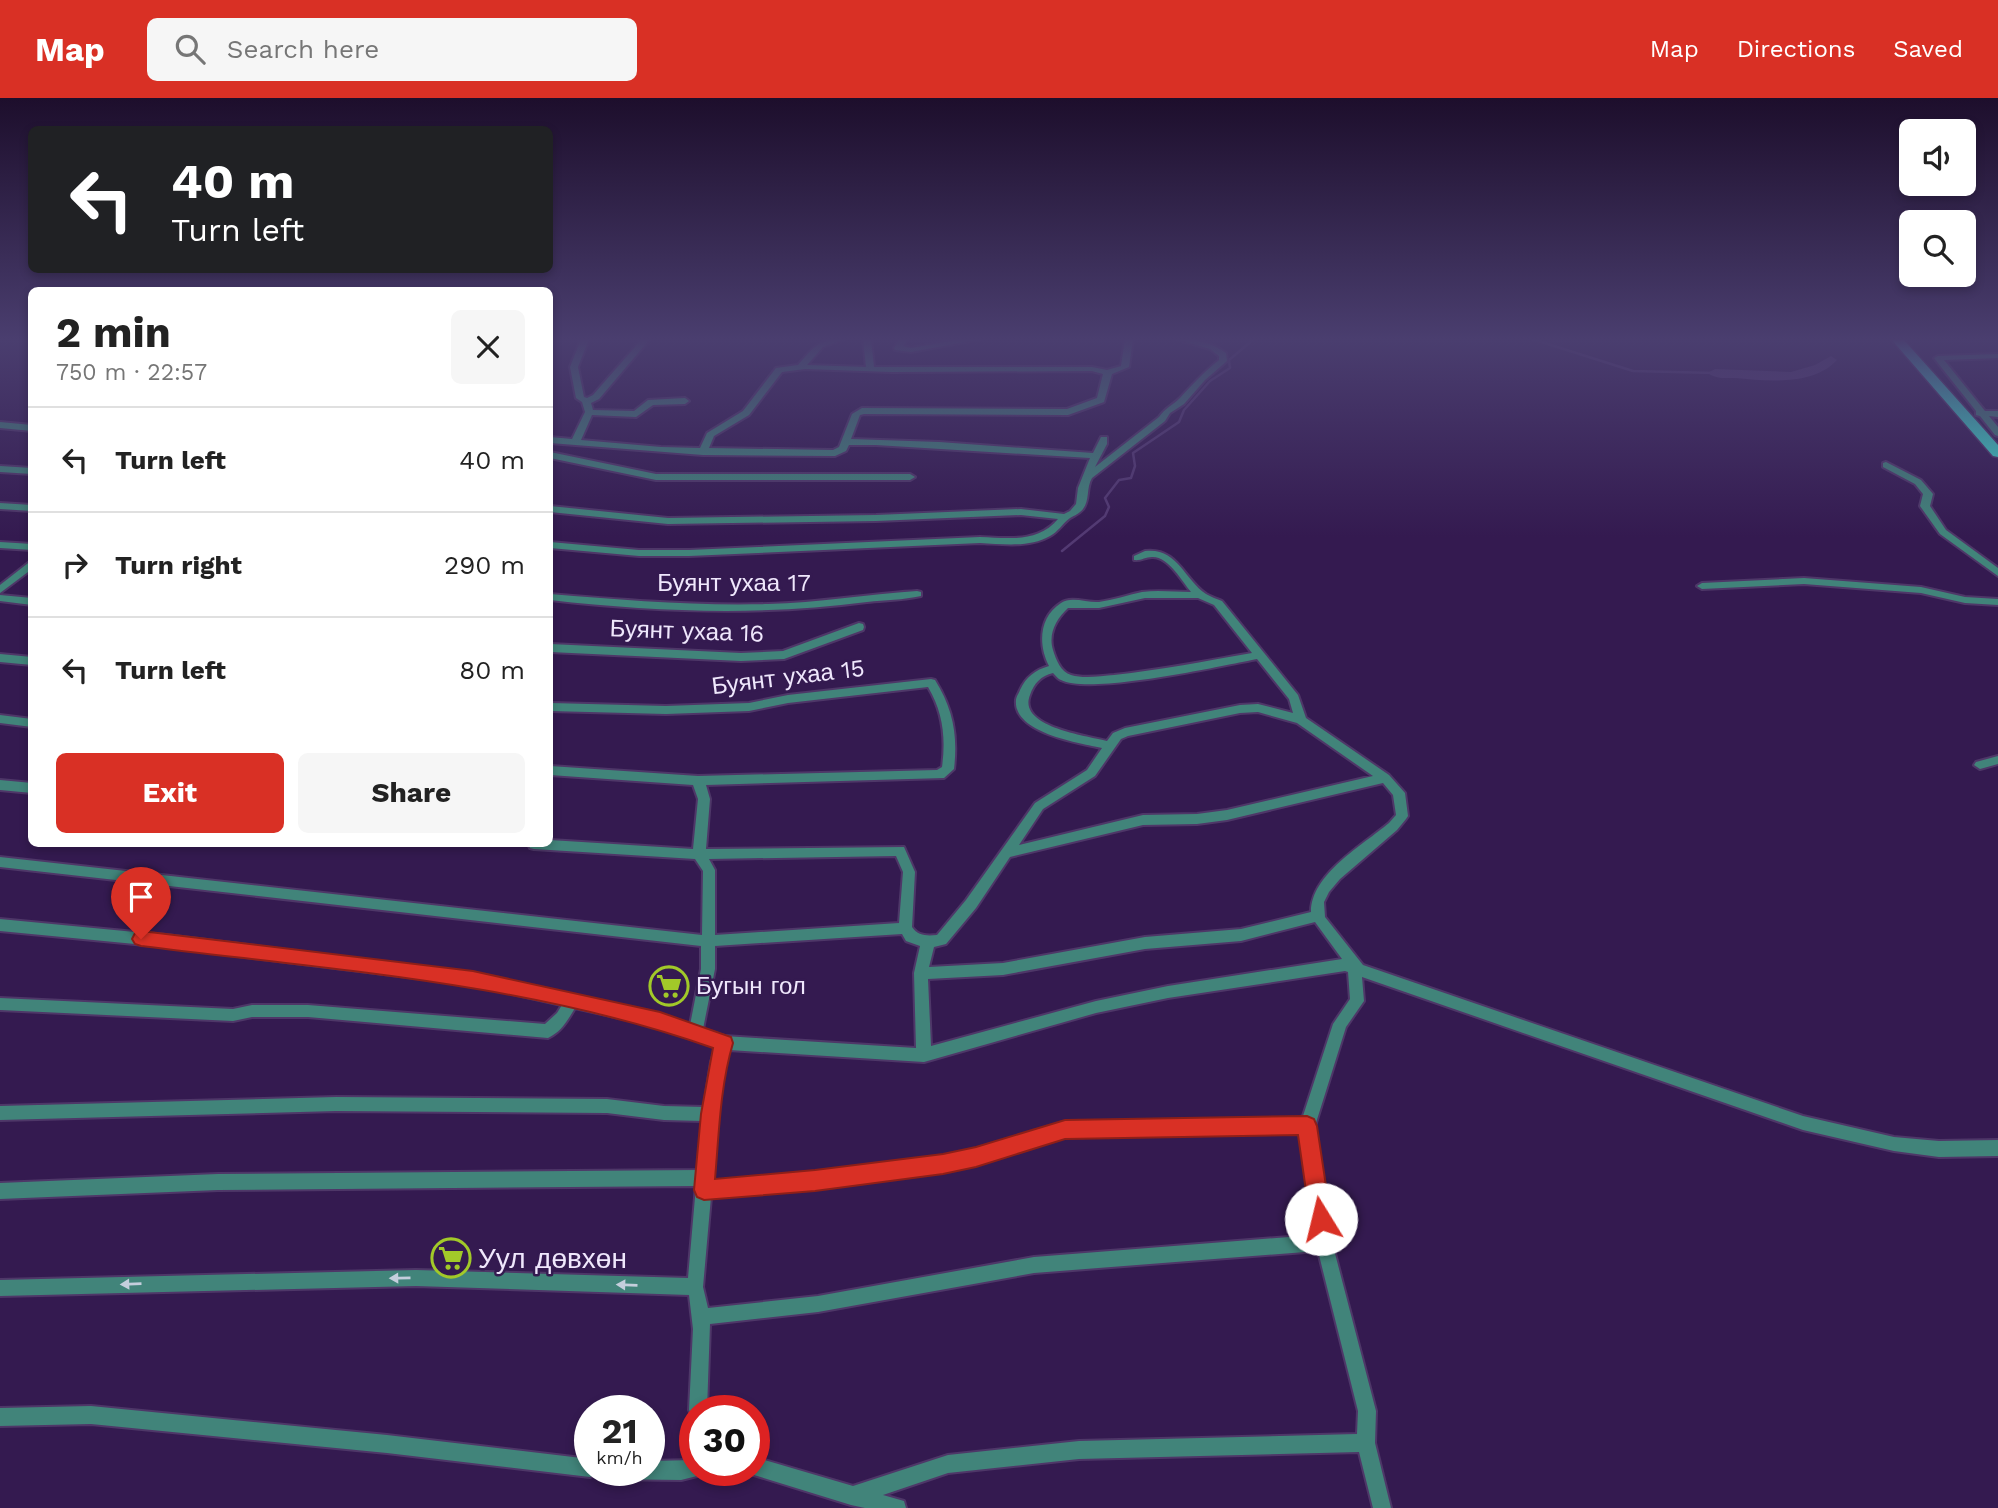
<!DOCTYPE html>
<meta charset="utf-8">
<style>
:root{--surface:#fff;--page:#f6f6f6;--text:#222;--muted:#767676;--line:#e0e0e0;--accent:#d93025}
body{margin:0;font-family:"Work Sans",sans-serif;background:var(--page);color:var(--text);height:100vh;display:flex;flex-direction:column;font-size:26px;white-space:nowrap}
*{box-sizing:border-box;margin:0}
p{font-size:23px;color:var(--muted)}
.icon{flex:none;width:38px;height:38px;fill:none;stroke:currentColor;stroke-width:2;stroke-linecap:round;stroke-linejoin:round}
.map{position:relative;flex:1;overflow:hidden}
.drawer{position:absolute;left:28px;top:189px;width:525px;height:560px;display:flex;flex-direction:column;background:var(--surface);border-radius:10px;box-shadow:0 4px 10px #0003}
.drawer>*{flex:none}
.hud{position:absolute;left:28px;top:28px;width:525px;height:147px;border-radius:10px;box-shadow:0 4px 10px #0003;background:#202124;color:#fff;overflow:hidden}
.fabs{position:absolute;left:1899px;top:21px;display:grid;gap:14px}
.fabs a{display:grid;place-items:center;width:77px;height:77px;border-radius:10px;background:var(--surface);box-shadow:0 4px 10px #0003;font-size:35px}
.speed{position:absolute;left:574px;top:1297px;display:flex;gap:14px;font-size:35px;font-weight:700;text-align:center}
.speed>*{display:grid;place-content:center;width:91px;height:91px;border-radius:50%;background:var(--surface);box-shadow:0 4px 10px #0003;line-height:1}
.speed small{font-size:18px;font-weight:400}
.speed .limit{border:10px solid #d22;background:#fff;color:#111}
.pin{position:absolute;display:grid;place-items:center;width:60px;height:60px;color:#fff;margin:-72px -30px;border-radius:50% 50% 50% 0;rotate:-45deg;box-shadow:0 0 7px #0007}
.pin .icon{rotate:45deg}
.me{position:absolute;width:77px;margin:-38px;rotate:351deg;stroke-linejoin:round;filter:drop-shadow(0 0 5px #0008)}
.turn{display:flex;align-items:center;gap:24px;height:147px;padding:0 28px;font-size:32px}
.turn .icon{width:91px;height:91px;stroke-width:2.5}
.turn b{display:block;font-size:49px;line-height:60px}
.round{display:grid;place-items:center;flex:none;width:74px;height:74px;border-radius:10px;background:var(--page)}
.overview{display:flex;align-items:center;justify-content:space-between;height:119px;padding:0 28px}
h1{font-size:42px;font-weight:700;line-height:52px}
.cta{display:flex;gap:14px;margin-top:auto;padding:14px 28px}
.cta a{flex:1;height:80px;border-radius:10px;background:var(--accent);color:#fff;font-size:28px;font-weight:700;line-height:80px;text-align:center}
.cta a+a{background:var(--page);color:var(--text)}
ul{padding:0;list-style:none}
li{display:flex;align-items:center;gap:21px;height:105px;padding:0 28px;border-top:2px solid var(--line)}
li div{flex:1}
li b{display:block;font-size:26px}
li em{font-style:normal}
header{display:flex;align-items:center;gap:42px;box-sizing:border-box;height:98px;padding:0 35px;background:var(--accent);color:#fff}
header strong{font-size:33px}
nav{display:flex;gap:38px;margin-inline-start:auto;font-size:24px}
.search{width:490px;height:63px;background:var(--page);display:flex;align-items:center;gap:18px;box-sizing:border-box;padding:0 24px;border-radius:10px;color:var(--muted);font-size:26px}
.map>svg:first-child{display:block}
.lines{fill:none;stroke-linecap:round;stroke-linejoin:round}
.stream{stroke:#533a73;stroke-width:2.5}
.river{fill:#533a73;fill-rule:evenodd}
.street-casing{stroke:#4e3768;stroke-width:4}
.primary-casing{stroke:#4e3768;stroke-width:3}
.street{fill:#41847a;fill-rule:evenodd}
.primary{fill:#3bdfcc;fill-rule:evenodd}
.oneway{fill:#c4cedc}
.route{fill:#d93025;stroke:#8d1f18;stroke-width:2}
.labels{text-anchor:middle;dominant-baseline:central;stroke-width:5;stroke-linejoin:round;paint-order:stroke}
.street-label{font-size:24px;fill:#efe7fc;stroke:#341a50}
.poi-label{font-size:24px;fill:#efe7fc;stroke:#341a50;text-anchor:start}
.near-poi-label{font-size:28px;fill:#efe7fc;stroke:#341a50;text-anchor:start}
</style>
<header>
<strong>Map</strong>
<div class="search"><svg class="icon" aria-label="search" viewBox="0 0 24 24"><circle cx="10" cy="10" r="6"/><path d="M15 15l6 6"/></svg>Search here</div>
<nav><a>Map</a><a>Directions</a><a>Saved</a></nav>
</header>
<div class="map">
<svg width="1998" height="1410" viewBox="0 0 1998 1410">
<rect width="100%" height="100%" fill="#341a50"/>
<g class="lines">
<g class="stream">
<polyline points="1532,241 1633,273 1715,275"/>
<polyline points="1062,453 1105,418 1109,409 1105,400 1119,382 1131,380 1135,368 1133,355 1179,324 1184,312 1210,283 1230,270 1229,262 1254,241"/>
</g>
<path class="river" d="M1831,258L1837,262C1813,288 1768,283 1735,280C1726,280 1715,281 1708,275L1715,271L1791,274L1815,267Z"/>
<g class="street-casing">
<g id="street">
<path d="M581,241H589L578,269L584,299L587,300L593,297L642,241H650L599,301L591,305L593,312L634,313L648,302L685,300L689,303L685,306L653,307L636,319L592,317L581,342L661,349L700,350L707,335L743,313L776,270L798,267C814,249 818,241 844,241L823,249L807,267L866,269L863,241H871L874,269H1092L1107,272L1121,268L1125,241H1133L1129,269L1112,276L1104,304L1068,317L864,316L860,317L851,341L939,344L1093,355L1101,339H1107V346L1095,369L1159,319C1165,310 1173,307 1180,300C1193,286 1204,274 1219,262V258L1210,251L1176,241C1194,241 1211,244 1226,255L1227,263L1205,282L1184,306L1170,315L1165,323L1092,380C1086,390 1090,402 1083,411C1079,416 1075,417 1070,420C1063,425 1058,434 1050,438C1029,450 1003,446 980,445L689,458H639L550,450V444L639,452H689L980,439C1008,440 1038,445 1058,421L1021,417L876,423L668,426L550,414V408L668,420L876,417L1021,411L1064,416L1070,413L1076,406L1078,390L1090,360L876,347H849L846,353L835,358L703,357L550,345V339L572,341L585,314L582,304L576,300L570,269ZM805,271L892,274L1092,273L1103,276L1097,300L1067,311L862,310L852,316L839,349L833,352L709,350L714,338L749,317L782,274Z"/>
<polygon points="900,241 908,241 903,248 911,250 962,241 981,241 911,254 895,252 894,250"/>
<polygon points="1998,256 1998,260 1944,262 1985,313 1998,313 1998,319 1989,318 1998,329 1998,338 1995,337 1980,318 1976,317 1976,313 1934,260 1938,258"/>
<polygon points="0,324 32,327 32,333 0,330"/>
<polygon points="550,354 656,376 910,376 915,379 910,382 656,382 550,360"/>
<polygon points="1886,364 1921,382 1933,396 1930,408 1946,432 1998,470 1998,478 1940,436 1920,408 1923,396 1915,386 1883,369 1883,365"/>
<polygon points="0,368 32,370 32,376 0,374"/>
<polygon points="0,405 32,407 32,413 0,411"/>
<polygon points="0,444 32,446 32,452 0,450"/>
<path d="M1145,453C1177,449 1184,481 1206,496C1211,499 1217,501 1222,503L1298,597L1306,620L1389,677L1405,695L1408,718L1406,721L1397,732L1340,781L1329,794L1324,804L1325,819L1363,867L1803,1018L1894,1039L1939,1043L1998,1042V1058L1939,1059L1894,1053L1803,1032L1362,879L1364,903L1346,929L1315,1028L1332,1144L1376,1313L1375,1345L1391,1410H1373L1359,1354L1079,1361L948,1375L883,1397L904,1403L906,1410H865L851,1407L754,1377L747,1372H754V1359L853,1388L948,1357L1079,1343L1357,1336L1358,1313L1318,1153L1034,1175L818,1214L710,1226L707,1312H695V1320L692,1318L689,1312L693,1231L689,1197L416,1188L0,1198V1182L416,1172L688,1180L696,1088L218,1092L0,1101V1085L218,1076L698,1072L703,1023L664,1022L607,1015L336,1013L0,1022V1008L336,999L607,1001L664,1008L704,1009L711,964L716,949L660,929L575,910C568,922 561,934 548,940L308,919H252L233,923L0,912V900L233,911L252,907H308L545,926L557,915L562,907L473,887L166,849L0,833V821L166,837L473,875L660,917L690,927L701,871V848L0,769V759L702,837L703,773L695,761L534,751L530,750L528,746H550V742L693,751L698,701L693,687L550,677V668L698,678L937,672L942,669C946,640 943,614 928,589L788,605L749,613L666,616L550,613V605L666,608L749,605L788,597L931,581L935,582C953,611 958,637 954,671L944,680L706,687L710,701L706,751L904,749L915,774L912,829C918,838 927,838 937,837L966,802L1035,705L1087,672L1102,650C1079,645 1013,635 1016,602C1016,599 1019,595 1020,592C1026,579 1035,572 1049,568C1038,547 1039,519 1061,505C1071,498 1088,505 1099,504C1113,502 1128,497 1142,494C1158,492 1175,494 1191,494C1182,483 1168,458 1152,459C1145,459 1141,463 1134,462V458ZM1145,500H1198L1214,507L1252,555C1206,563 1160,572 1114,577C1101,578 1084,581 1071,577C1061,574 1056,562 1053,552C1048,536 1056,521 1068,510H1099ZM1257,561L1289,601L1293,615L1258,606L1240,607L1125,630L1113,635L1107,643C1087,638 1017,629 1030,597C1034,585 1041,578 1053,575C1056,578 1058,581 1061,582C1090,597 1221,568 1257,561ZM1258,614L1297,625L1373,678L1227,712L1197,716L1143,717L1019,747L1043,711L1095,678L1121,641L1128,638L1240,615ZM1383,685L1393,697L1396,717L1389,725C1363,747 1311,776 1311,814L1241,831L1145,839L1003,865L929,869L934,849L946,846L976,810L1010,759L1143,727L1197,726L1227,722ZM896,758L903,774L899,825L715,837V772L709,761ZM1315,824L1342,861L1168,888L1096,903L931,948L928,881L1003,877L1145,851L1241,843ZM902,836L906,843L920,848L914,875L916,950L724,938L703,931L715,871V848ZM1345,873L1348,874L1350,901L1333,926L1302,1021L1064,1025L976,1051L943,1058L815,1075L713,1083C716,1040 716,993 729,952L924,964L1096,915L1168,900ZM1300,1035L1315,1137L1034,1159L818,1198L708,1210L703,1189L711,1099L815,1091L943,1074L976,1067L1064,1039Z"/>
<polygon points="32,462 32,471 0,495 0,487"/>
<polygon points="1804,480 1921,489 1965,499 1998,501 1998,507 1965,505 1921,495 1804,486 1702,491 1697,488 1702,485"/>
<path d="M917,493L921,494V498C903,502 885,502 867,504C762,518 655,514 550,502V496C623,502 695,508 768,506C818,505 867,496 917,493Z"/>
<polygon points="0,497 32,500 32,507 0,503"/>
<polygon points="859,525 863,526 864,529 863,532 784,561 741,563 550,554 550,546 741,555 783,553"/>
<polygon points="0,556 32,559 32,567 0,564"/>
<polygon points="0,617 32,621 32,629 0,625"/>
<polygon points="1998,658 1998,666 1980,671 1974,667 1976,664"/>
<polygon points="0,682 32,685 32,695 0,692"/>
<polygon points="91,1308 387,1337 590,1361 590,1372 649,1372 649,1363 695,1362 695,1372 704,1372 701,1377 681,1382 605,1381 599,1378 597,1375 590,1379 387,1355 91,1326 0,1328 0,1310"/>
</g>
</g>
<g class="primary-casing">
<polygon id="primary" points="1891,241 1903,241 1998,347 1998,359 1993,358"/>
</g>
<use href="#street" class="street"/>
<use href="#primary" class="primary"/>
</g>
<defs><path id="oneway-solid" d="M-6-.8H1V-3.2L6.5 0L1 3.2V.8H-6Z" transform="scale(1.75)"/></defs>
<g class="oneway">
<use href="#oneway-solid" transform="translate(400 1180) rotate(179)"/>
<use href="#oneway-solid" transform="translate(131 1186) rotate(178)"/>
<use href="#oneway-solid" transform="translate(627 1187) rotate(-178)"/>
</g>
<linearGradient id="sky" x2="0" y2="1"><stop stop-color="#1d0e2c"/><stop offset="0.55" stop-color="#4a3e6f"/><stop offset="1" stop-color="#4a3e6f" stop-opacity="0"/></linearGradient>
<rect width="1998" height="439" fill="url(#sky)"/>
<path class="route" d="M141,833L473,873L660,914L731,939L733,945C720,989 719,1036 715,1081L815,1072L943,1056L976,1049L1065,1022L1307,1018L1314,1021L1317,1028L1331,1121L1328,1128L1321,1131L1314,1128L1310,1121L1298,1037L1065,1041L976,1069L943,1076L815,1093L704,1102L697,1099L694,1092L701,1016L713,950C530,885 333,872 141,848L135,846L132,841L135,835Z"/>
<defs>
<g id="supermarket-ring" transform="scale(2.0125)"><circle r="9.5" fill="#341a50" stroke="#a2c929" stroke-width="1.5"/><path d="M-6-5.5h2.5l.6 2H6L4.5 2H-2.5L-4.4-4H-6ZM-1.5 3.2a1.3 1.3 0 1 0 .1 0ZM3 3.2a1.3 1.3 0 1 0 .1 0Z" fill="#a2c929"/></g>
</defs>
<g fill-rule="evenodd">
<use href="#supermarket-ring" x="669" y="888"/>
<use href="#supermarket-ring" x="451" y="1160"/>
</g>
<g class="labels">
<g class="street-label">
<text x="734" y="485">Буянт ухаа 17</text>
<text transform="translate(687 533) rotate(2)">Буянт ухаа 16</text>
<text transform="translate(788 579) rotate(-7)">Буянт ухаа 15</text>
</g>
<g class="poi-label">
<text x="696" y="888">Бугын гол</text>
</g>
<g class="near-poi-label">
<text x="478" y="1160">Уул дөвхөн</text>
</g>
</g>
</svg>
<div class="fabs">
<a><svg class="icon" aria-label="sound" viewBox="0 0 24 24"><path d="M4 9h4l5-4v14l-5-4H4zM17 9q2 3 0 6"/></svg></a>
<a><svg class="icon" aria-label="search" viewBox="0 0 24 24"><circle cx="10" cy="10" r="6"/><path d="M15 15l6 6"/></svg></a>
</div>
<div class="speed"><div>21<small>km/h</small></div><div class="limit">30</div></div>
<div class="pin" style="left:141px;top:841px;background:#d93025"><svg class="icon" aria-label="arrive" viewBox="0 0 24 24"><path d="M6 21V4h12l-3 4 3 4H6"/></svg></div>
<svg class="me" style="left:1321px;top:1121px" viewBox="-20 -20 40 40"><circle r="19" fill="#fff"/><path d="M0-13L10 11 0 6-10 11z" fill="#d93025"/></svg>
<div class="hud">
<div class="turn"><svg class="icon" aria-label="left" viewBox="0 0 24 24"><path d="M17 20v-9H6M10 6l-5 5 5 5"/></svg><div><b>40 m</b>Turn left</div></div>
</div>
<section class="drawer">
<div class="overview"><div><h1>2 min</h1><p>750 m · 22:57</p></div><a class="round"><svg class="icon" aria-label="close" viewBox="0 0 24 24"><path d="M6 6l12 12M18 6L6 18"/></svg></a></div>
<ul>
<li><svg class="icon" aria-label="left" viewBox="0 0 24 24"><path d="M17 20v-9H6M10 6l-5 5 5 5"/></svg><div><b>Turn left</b></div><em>40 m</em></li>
<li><svg class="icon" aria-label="right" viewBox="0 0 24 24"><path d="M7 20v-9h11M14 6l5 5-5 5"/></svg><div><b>Turn right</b></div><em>290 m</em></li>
<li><svg class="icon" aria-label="left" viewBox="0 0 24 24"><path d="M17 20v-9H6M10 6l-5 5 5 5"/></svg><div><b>Turn left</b></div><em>80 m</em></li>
</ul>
<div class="cta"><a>Exit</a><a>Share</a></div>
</section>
</div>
